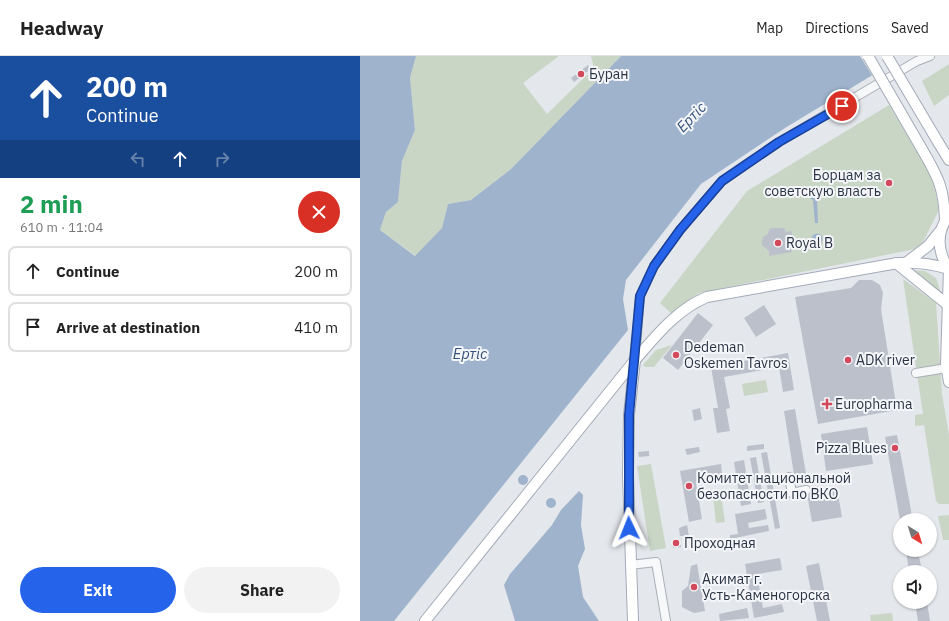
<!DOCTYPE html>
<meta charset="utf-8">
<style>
:root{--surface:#fff;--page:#f2f2f2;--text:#222;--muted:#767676;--line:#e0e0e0;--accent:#2563eb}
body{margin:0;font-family:"IBM Plex Sans",sans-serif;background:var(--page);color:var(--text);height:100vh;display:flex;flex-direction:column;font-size:15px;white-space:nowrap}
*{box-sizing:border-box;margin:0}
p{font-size:13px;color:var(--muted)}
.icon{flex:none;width:22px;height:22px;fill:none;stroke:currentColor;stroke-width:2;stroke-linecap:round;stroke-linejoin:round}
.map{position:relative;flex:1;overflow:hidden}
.details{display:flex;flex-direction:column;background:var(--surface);width:360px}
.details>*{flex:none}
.top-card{background:#1a4fa0;color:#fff;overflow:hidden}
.needle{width:26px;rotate:142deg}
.buttons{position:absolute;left:533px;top:457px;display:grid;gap:8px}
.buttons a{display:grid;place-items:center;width:44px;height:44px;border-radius:50%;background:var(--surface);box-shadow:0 1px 3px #0004;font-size:20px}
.pin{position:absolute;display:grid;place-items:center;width:34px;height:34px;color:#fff;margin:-17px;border:2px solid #fff;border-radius:50%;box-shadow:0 1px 4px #0007}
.me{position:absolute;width:44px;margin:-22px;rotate:358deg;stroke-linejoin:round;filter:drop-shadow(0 0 3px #0008)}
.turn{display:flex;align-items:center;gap:14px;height:84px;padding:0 20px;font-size:18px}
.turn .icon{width:52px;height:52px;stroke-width:2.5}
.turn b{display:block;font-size:28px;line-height:34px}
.lanes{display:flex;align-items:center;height:38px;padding:0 20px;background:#0003;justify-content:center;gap:20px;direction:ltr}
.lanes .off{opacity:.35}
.round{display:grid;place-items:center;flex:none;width:42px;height:42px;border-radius:21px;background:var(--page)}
.head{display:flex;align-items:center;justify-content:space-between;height:68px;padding:0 20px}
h1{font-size:24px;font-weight:700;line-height:30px;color:#1e9e55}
.cta{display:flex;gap:8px;margin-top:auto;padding:8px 20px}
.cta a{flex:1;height:46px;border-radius:24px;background:var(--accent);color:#fff;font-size:16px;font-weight:700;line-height:46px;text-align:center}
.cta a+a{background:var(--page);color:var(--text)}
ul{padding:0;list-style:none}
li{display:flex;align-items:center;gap:12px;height:50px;margin:0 8px 6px;padding:0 12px;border:2px solid var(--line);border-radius:8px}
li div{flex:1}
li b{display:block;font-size:15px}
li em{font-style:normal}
header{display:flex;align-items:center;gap:24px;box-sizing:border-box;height:56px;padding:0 20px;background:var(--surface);border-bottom:1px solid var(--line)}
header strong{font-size:19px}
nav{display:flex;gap:22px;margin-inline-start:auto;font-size:14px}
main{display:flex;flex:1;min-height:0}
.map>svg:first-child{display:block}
.green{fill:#c9d6c5}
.water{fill:#9fb4cc}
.pier{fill:#e4e7ec}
.building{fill:#bbc0ca}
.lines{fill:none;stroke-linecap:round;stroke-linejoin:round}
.minor-casing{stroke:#a9aeb7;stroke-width:10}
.major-casing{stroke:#a3abb8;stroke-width:12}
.minor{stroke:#f7f8fa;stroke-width:8}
.major{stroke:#fff;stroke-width:10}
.major-bridge-casing{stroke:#a3abb8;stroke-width:12;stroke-linecap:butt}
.major-bridge{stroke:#fff;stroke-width:10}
.route-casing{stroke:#184099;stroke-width:10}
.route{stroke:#2563eb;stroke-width:7}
.poi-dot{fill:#d1495b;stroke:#f4f6f9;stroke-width:1.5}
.labels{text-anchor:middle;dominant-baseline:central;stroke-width:4;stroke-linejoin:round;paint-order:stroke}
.poi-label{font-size:14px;fill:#2b3445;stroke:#f4f6f9;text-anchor:start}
.water-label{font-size:15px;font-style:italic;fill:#34527a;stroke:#f4f6f9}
</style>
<header>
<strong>Headway</strong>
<nav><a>Map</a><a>Directions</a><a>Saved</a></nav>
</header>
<main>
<section class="details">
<div class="top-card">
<div class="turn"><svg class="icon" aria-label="ahead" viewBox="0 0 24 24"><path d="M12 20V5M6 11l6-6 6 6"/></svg><div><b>200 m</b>Continue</div></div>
<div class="lanes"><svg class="icon off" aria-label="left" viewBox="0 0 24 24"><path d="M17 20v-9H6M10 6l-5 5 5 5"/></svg><svg class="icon" aria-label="ahead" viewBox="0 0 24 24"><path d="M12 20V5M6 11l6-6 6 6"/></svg><svg class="icon off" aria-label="right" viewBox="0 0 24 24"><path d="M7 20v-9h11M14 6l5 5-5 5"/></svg></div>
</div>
<div class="head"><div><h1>2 min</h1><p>610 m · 11:04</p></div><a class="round" style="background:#d93025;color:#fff"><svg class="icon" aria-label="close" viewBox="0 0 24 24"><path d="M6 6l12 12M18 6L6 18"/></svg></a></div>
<ul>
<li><svg class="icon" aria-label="ahead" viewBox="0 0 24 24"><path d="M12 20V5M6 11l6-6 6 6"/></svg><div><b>Continue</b></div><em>200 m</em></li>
<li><svg class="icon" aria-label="arrive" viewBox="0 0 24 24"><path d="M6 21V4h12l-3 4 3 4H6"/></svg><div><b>Arrive at destination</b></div><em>410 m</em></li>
</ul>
<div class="cta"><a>Exit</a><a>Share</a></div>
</section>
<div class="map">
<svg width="589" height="565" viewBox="0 0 589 565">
<rect width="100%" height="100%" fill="#e4e7ec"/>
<g class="green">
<polygon points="56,0 199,0 163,27 187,58 234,12 231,0 261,0 151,113 111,144 88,148 82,172 56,200 20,174 26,156 38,146 42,105 55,74 50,22"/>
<polygon points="589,8 589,39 574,50 562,25"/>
<polygon points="529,49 573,123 579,154 560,192 339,237 311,257 300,247 387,135"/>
<polygon points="551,214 565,215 576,222 580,234 581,242"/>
<polygon points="543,223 576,247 582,338 589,379 589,448 579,448 576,445 564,369 555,370 555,359 563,358"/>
<polygon points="312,289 294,311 285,311 283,309 296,294"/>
<polygon points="406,324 408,336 384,340 382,328"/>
<polygon points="291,408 306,492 290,495 277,410"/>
<polygon points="361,438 365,466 356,467 353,440"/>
<polygon points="589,459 589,484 583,484 578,460"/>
<polygon points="532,557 533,565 511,565 510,559"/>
</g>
<g class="water">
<polygon points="0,0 56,0 50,22 55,74 42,105 38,146 26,156 20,174 55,200 82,172 88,148 111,144 151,113 261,0 544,0 425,72 341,128 266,224 263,243 268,274 34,565 0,565"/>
<polygon points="453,134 458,136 459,139 457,144 458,167 455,167 453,144 450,142 449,139"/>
<circle cx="457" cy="183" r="5.5"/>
<circle cx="163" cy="424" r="5"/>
<polygon points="219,435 223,439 221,469 225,493 218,510 223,541 239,565 155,565 144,529 150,518 192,469 201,454"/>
<circle cx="191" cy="447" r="5"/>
</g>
<polygon class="pier" points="500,0 545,0 546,1 513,21"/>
<g class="building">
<polygon points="228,9 231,13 214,26 211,22"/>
<polygon points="412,172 424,172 426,176 431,175 434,184 433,188 431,190 432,196 409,200 409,195 402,189 402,185 403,181 408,178 409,174"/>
<polygon points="499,224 512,224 520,229 523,237 521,253 537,354 458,368 435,241 491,232"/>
<polygon points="404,249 416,268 396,281 384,262"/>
<polygon points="338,257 353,269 318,314 303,302"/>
<polygon points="428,297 434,334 423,336 419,311 364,321 370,352 366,353 370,375 357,377 353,352 358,352 351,311"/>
<polygon points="340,352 342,363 334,365 332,354"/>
<polygon points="435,353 446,418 434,419 424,355"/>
<polygon points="507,371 513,408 466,415 461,378"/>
<polygon points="537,379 551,454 552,464 540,464 525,381"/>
<polygon points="404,388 404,393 387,395 387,390"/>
<polygon points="339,391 340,396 327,399 325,393"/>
<polygon points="289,395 289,400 279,401 278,396"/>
<polygon points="407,396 420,472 415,473 401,397"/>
<polygon points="396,401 404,446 398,447 390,402"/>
<polygon points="384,404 391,448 381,450 374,406"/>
<polygon points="361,408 362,418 343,422 344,425 336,427 342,463 329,466 320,415"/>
<polygon points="477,433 482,461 452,466 447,438"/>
<polygon points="405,453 407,463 388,467 389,472 408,469 409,475 370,483 370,479 378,478 375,458"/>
<polygon points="327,469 329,480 320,480 319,472"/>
<polygon points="319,483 321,491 313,492 312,484"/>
<polygon points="546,494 558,494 562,516 549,516"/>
<polygon points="420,502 422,514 397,518 403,552 422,548 424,556 394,562 385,508"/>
<polygon points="459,507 470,565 457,565 446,510"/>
<polygon points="337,508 345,555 334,557 322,551 322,535 328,530 331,510"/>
<polygon points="555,546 567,546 570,565 558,565"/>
<polygon points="387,552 389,562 360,565 359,558"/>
</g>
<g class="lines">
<g class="minor-casing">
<g id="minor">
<polyline points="275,304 280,240 294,210 320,174 362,125 419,86 557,5 570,0"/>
<polyline points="556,317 587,312"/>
<polyline points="429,421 432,437 446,434"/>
<polyline points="270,509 296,506 306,565"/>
</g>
</g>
<g class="major-casing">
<g id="major">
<polyline points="578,86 589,104"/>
<path d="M563,95C578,121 584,132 585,164"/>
<path d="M589,159C576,176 577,196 589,213"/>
<polyline points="547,206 568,190 580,175"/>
<polyline points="536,207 588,249"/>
<path d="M65,565L275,304C295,281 317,253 347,241L532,208C552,205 569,207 589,213L586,308L589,326"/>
<polyline points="273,565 268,419 269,359 275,304"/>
</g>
</g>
<use href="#minor" class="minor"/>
<use href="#major" class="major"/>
<g class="major-bridge-casing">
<g id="major-bridge">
<polyline points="508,0 563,95"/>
<polyline points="527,0 578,86"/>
</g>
</g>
<use href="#major-bridge" class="major-bridge"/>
</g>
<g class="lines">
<g class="route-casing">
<polyline id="route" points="269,472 269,359 280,240 294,210 320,174 362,125 419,86 482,50"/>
</g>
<use href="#route" class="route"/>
</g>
<g class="poi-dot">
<circle cx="221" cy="18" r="4"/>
<circle cx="529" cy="127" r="4"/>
<circle cx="418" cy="187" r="4"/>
<circle cx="316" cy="299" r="4"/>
<circle cx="488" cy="304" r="4"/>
<path d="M465 342h4v4h4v4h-4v4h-4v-4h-4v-4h4z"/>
<circle cx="535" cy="392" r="4"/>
<circle cx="329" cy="430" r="4"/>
<circle cx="316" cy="487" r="4"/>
<circle cx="334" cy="531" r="4"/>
</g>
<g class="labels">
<g class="poi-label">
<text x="229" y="18">Буран</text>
<text x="521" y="119" text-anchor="end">Борцам за<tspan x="521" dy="16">советскую власть</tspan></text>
<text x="426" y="187">Royal B</text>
<text x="324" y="291">Dedeman<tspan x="324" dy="16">Oskemen Tavros</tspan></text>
<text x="496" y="304">ADK river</text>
<text x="475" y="348">Europharma</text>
<text x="527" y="392" text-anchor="end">Pizza Blues</text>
<text x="337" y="422">Комитет национальной<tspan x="337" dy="16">безопасности по ВКО</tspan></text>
<text x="324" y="487">Проходная</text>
<text x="342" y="523">Акимат г.<tspan x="342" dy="16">Усть-Каменогорска</tspan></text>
</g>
<g class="water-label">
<text transform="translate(331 61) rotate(-46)">Ертіс</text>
<text x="110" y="297">Ертіс</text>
</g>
</g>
</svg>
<div class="buttons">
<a><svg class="needle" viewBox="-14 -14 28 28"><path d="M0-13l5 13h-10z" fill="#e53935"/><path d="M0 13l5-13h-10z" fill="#767676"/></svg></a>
<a><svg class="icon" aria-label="sound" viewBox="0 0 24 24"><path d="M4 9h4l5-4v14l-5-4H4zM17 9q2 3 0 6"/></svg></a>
</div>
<div class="pin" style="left:482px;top:50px;background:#d93025"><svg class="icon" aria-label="arrive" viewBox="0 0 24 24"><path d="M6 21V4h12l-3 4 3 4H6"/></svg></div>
<svg class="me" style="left:269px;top:472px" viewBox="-20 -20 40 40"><path d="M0-17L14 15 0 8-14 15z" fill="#2563eb" stroke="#fff" stroke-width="4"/></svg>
</div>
</main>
